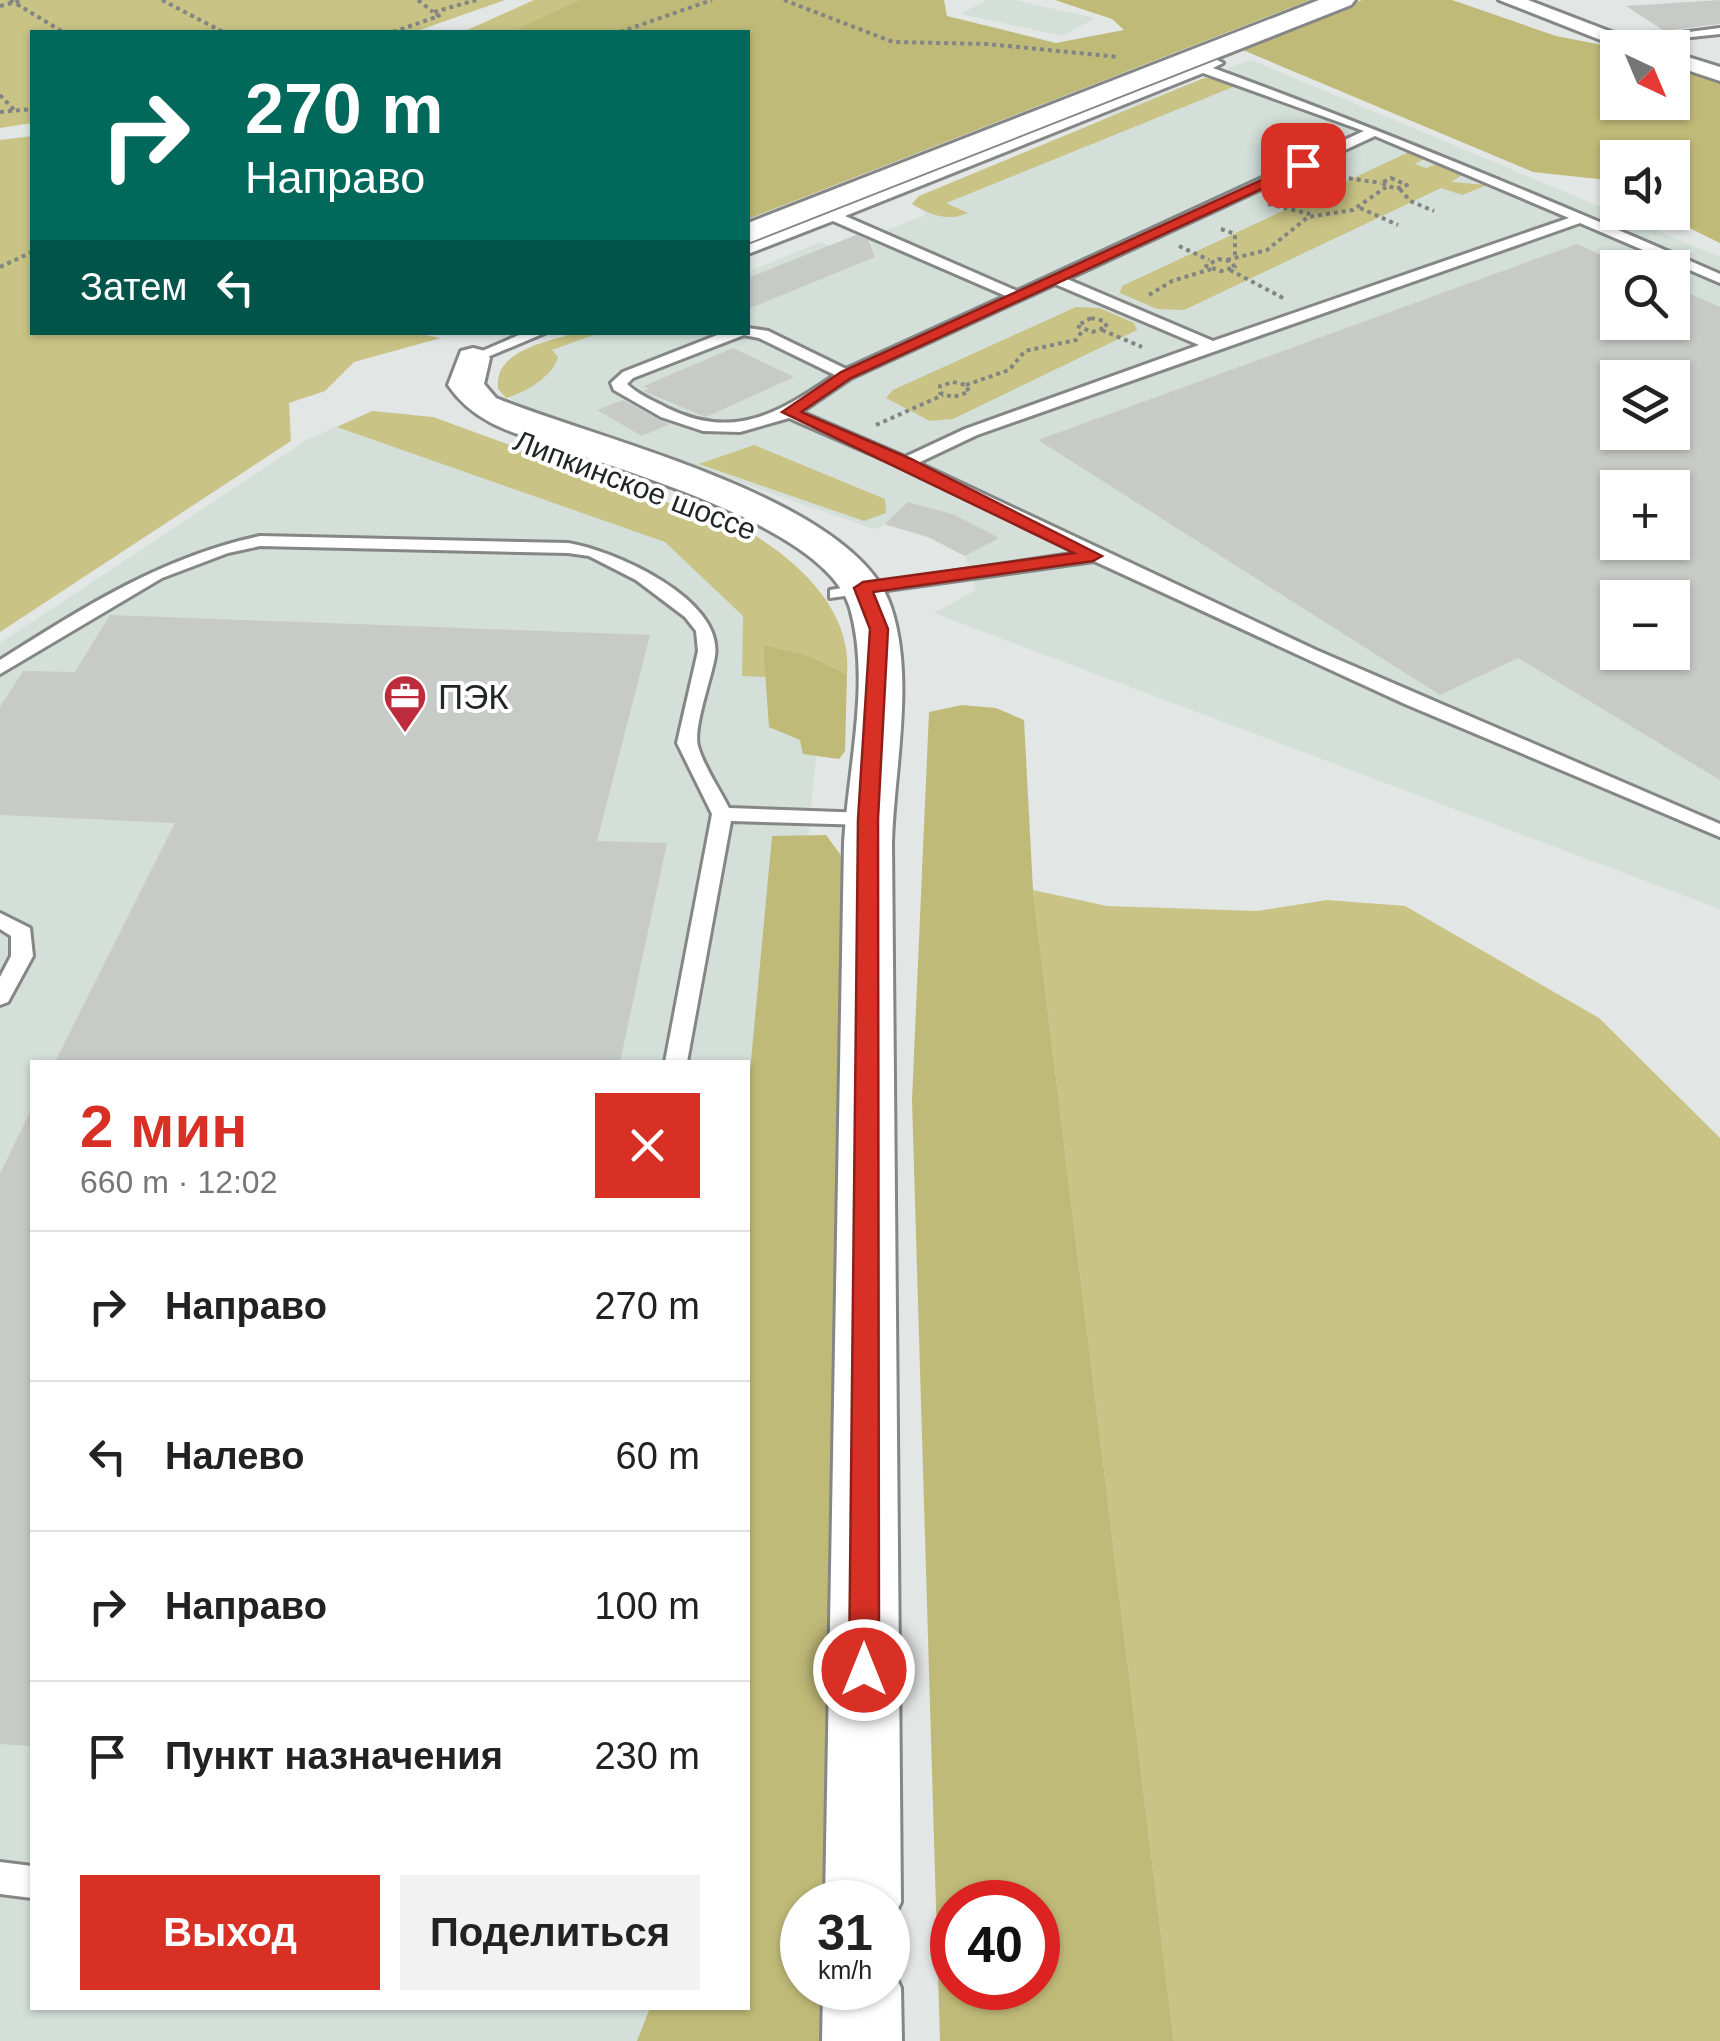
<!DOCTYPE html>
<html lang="ru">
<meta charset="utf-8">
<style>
:root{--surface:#fff;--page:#f2f2f2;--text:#222;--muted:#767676;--line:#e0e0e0;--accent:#d93025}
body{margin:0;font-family:Helvetica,sans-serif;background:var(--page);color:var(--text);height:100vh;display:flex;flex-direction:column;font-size:38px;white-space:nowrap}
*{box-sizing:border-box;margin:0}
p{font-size:32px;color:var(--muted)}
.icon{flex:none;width:55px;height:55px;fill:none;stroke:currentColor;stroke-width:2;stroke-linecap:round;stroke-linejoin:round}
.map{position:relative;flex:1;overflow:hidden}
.side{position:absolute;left:30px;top:1060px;width:720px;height:950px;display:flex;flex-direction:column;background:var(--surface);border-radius:0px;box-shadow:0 2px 8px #0004}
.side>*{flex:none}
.hud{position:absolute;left:30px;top:30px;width:720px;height:305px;border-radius:0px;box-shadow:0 2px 8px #0004;background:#00695c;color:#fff;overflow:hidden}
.needle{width:65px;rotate:136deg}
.fabs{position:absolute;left:1600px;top:30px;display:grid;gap:20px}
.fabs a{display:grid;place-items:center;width:90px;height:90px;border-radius:0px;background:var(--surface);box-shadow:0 2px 8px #0004;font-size:50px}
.speed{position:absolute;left:780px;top:1880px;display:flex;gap:20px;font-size:50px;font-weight:700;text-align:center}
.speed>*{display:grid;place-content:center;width:130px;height:130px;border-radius:50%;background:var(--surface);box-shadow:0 2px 8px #0004;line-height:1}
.speed small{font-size:25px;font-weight:400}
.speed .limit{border:15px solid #d22;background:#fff;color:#111}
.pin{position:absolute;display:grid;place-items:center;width:85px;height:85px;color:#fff;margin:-42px;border-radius:20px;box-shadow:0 5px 15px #0006}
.me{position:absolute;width:110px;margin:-55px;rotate:0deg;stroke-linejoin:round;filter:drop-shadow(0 0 8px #0008)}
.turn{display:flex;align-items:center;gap:35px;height:210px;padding:0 50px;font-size:45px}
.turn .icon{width:130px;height:130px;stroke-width:2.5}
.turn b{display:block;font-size:70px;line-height:85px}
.then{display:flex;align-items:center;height:95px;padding:0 50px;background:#0003;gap:20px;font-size:38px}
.round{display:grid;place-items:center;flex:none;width:105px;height:105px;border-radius:0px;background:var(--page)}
.head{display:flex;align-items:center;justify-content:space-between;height:170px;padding:0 50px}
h1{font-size:60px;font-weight:700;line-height:75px;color:var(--accent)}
.button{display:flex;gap:20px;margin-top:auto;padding:20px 50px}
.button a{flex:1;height:115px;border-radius:0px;background:var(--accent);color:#fff;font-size:40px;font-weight:700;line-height:115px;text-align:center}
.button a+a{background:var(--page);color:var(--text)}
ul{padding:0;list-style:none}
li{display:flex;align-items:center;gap:30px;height:150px;padding:0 50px;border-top:2px solid var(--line)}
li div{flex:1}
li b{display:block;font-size:38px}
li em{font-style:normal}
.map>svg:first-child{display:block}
.built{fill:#d3dfd8;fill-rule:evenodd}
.green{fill:#c9c385}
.forest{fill:#c0ba79;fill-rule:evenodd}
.building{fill:#c8cac7;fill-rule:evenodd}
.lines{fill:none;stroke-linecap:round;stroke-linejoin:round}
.service-casing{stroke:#848785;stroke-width:6}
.minor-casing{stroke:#848785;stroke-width:6}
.tertiary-casing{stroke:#848785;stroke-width:6}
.path{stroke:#828583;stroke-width:4;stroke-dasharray:4 4;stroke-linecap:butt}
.service{fill:#fff;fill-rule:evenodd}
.minor{fill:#fff;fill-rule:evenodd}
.tertiary{fill:#fff;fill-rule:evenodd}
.route{fill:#d93025;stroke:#8d1f18;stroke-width:2.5}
.labels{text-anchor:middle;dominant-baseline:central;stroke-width:8;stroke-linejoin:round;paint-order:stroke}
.far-street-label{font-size:30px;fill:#242625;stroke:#fff}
.poi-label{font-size:35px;fill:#242625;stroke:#fff;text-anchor:start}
</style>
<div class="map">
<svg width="1720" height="2041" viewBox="0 0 1720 2041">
<rect width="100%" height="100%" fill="#e2e6e4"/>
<g class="built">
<polygon points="986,0 1014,0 1095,18 1063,36 961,14"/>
<path d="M1251,60L1720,257V909L934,613L976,590L965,556L928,537L885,525L874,529L519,405L498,389L500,369L519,352L578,333L748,332V272L821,242L838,250L927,214L912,204L919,196L1090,127L1117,111L1204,78H1221L1231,73L1227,68ZM1618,268H1672V322H1618ZM1618,378H1672V432H1618ZM1618,488H1672V542H1618ZM1618,598H1672V652H1618Z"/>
<polygon points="372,411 410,414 717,526 829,628 810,817 748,1832 748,1062 32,1062 32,2008 737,2008 735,2041 0,2041 0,643 307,440"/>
</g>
<g class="green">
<polygon points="0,0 505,0 414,32 32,32 32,123 0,128"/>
<polygon points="534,0 579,0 518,32 463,32"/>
<path d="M1204,78H1221L1238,85L946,203L968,213C946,222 932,215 912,204L919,196Z"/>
<polygon points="32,136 32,332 409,332 441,338 354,362 325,391 289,403 291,441 0,632 0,140"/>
<polygon points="1409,152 1424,159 1415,164 1426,168 1437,164 1462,175 1451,182 1487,185 1462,195 1441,188 1184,310 1157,309 1120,293 1122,286"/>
<polygon points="1076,307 1099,308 1134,323 1137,330 953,419 930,421 886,398 893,390"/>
<path d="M578,332L599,333L552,350L558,357C553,377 524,393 506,398L498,389C494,349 549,342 578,332Z"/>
<path d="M372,411L433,417L751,533C801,564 852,611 847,674L809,656L763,646L766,677L742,676L743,616L665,542L337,427Z"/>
<polygon points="754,445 885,499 886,513 864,521 699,464"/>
<polygon points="1033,890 1107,906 1257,911 1327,900 1405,906 1599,1018 1720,1138 1720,2041 1174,2041"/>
</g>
<g class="forest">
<polygon points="579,0 944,0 947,16 1056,43 1124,30 1112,19 1055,0 1310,0 748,219 748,32 514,31"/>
<polygon points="1362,0 1452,0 1556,36 1618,48 1618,102 1672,102 1673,67 1720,83 1720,243 1659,213 1672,212 1672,158 1618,158 1617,181 1533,172 1238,48"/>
<polygon points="763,645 809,656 847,674 845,751 839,759 803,754 800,740 769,727"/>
<path d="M962,705L996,708L1024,720L1033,890L1174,2041H940L912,1100L929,712ZM1038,1902V1988H952V1902Z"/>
<polygon points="826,835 840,854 846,877 828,1902 802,1902 802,1988 827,1988 826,2041 637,2041 650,2008 748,2008 748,1093 772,836"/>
</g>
<g class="building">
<polygon points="1720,0 1720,24 1664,31 1626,6"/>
<polygon points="856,235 868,240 875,257 748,309 748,278"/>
<path d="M1577,244L1630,268H1618V322H1672V286L1720,307V780L1518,658L1440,695L1038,440ZM1618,378H1672V432H1618ZM1618,488H1672V542H1618ZM1618,598H1672V652H1618Z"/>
<polygon points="733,348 794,377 706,417 643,391 649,389 644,386"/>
<polygon points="623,400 659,420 670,424 642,436 597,410"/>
<polygon points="908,502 955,515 999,538 965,556 928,537 885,524"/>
<polygon points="110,615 650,635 597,841 667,843 620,1062 55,1062 175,823 0,815 0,707 23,671 75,672"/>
<polygon points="32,1108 32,1746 0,1744 0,1174"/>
</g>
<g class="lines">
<g class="service-casing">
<g id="service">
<polygon points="1720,28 1720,34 1625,44 1619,41"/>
<path d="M1217,60L1223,63L1213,68C1385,131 1553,201 1720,274V283L1580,223L977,435L918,463L1316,650L1720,824V837L1405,704L1094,561L830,598V590L836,589L1078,553L899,466L789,418L740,432L703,431L661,417L614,390L611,383L623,372L725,332H748V328L768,331L846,369L1006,296L833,221L748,254V245ZM1203,73L1364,131L1017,291L845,216ZM1375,136L1569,218L1213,341L1067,279ZM1055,284L1199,345L965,429L905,457L801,412L851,378ZM744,335L759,338L835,375C779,413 734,441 667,408C654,401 637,394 627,384L633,378Z"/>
<polygon points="526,332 547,332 478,361 466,358"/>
<path d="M260,536L568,543C613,550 724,599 715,656C712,677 693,727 698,746C704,767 719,788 729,808L868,813L878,819L868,825L731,821L687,1062H665L712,814L677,743L698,651L696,631L685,617L636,580L589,556L568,553L260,546L228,553L162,578L0,674V660C84,607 162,557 260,536Z"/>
<polygon points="0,913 30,928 33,956 8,1002 0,1005 0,977 11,956 11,936 0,929"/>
<polygon points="0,1862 32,1866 32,1898 0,1894"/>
</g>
</g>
<g class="minor-casing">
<g id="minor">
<polygon points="1499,0 1528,0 1653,48 1621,48"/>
<polygon points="1672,52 1720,67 1720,81 1672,65"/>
</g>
</g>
<g class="tertiary-casing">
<g id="tertiary">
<polygon points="1319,0 1355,0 1351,5 748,243 748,223"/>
<path d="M473,348L485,351L490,358L484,384L496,398C595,439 856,498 891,607C915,679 894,769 892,843L901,1902L888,1930V1902H825L844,843C848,768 871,681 850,608C828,530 634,474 564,450C519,434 476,426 448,385L461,351Z"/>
<polygon points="888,1959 901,1988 902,2041 822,2041 823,1988 888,1988"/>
</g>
</g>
<g class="path">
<polyline points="10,0 63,32"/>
<polyline points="162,0 223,32"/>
<polyline points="418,0 433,12"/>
<polyline points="784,0 893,42 987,44 1119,57"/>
<polyline points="0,6 23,0"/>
<polyline points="434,12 476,0"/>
<polyline points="393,32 439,16 433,12"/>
<polyline points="620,32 712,0"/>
<polyline points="0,95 15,111"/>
<polyline points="0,112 32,109"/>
<polyline points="1333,176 1381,183"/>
<polygon points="1391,178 1407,185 1396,189 1381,183"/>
<polyline points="1400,189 1410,201 1434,211"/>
<polyline points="1268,204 1310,214"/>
<polyline points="1360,208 1398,225"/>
<polyline points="1221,229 1235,234 1235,258"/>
<polyline points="1179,246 1209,260"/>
<polygon points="1218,259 1230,261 1235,267 1221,271 1206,266"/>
<polyline points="1227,260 1267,250 1308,217 1353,210 1386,187"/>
<polyline points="0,267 32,252"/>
<polyline points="1230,270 1285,299"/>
<polyline points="1149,295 1172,281 1211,269"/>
<polygon points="1091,318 1104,321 1107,327 1092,332 1077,326"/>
<polyline points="1102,330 1142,347"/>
<polygon points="953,382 966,385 969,392 953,397 940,393 940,386"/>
<polyline points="966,385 1009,370 1025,351 1076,340 1083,330"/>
<polyline points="876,425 943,395"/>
</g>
<use href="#service" class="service"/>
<use href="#minor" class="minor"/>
<use href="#tertiary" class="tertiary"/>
</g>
<polygon class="route" points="1303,161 1307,168 851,378 801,412 911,459 1102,556 1093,561 873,592 888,629 878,819 879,1670 874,1680 864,1684 853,1680 849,1670 858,819 870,629 854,588 863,582 1074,553 782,412 841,372"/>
<defs>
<g id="office-pin" transform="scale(2.25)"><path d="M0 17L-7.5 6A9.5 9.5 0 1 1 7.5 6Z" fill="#bd2c3d" stroke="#fff"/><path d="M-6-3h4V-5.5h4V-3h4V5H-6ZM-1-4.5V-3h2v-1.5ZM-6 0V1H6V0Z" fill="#fff"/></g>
</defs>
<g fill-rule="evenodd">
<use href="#office-pin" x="405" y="696"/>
</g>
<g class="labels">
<g class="far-street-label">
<text transform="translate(635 485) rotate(21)">Липкинское шоссе</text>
</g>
<g class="poi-label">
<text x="438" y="696">ПЭК</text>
</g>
</g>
</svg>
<div class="fabs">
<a><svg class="needle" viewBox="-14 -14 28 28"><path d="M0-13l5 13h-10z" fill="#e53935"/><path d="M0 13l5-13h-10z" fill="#767676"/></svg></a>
<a><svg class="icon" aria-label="sound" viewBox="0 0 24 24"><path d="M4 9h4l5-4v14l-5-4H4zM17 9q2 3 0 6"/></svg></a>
<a><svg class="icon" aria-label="search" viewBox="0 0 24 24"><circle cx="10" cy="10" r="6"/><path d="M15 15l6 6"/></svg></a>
<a><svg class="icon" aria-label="layers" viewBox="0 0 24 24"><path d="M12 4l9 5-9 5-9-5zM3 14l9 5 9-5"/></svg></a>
<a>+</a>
<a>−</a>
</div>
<div class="speed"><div>31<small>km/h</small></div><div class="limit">40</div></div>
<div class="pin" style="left:1303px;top:165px;background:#d93025"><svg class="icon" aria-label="arrive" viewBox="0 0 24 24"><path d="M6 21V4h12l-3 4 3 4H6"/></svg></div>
<svg class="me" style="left:864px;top:1670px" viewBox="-20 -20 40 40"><circle r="17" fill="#d93025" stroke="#fff" stroke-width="3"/><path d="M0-11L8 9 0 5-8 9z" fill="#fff"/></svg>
<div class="hud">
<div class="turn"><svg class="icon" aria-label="right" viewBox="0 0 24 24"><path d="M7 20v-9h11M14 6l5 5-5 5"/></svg><div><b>270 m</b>Направо</div></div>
<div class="then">Затем<svg class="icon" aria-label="left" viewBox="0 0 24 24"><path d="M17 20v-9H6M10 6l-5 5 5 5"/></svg></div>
</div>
<section class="side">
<div class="head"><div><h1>2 мин</h1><p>660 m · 12:02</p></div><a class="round" style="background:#d93025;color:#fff"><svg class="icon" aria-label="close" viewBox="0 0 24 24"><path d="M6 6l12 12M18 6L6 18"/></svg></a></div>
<ul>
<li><svg class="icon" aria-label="right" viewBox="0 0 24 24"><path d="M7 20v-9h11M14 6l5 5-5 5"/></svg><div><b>Направо</b></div><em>270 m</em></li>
<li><svg class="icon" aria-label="left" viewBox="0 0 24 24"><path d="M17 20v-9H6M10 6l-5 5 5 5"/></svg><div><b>Налево</b></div><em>60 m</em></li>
<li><svg class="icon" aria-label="right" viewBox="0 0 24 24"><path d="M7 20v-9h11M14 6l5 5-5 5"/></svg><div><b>Направо</b></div><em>100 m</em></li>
<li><svg class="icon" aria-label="arrive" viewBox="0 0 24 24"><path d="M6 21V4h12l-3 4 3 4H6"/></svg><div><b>Пункт назначения</b></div><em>230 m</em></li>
</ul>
<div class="button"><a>Выход</a><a>Поделиться</a></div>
</section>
</div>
